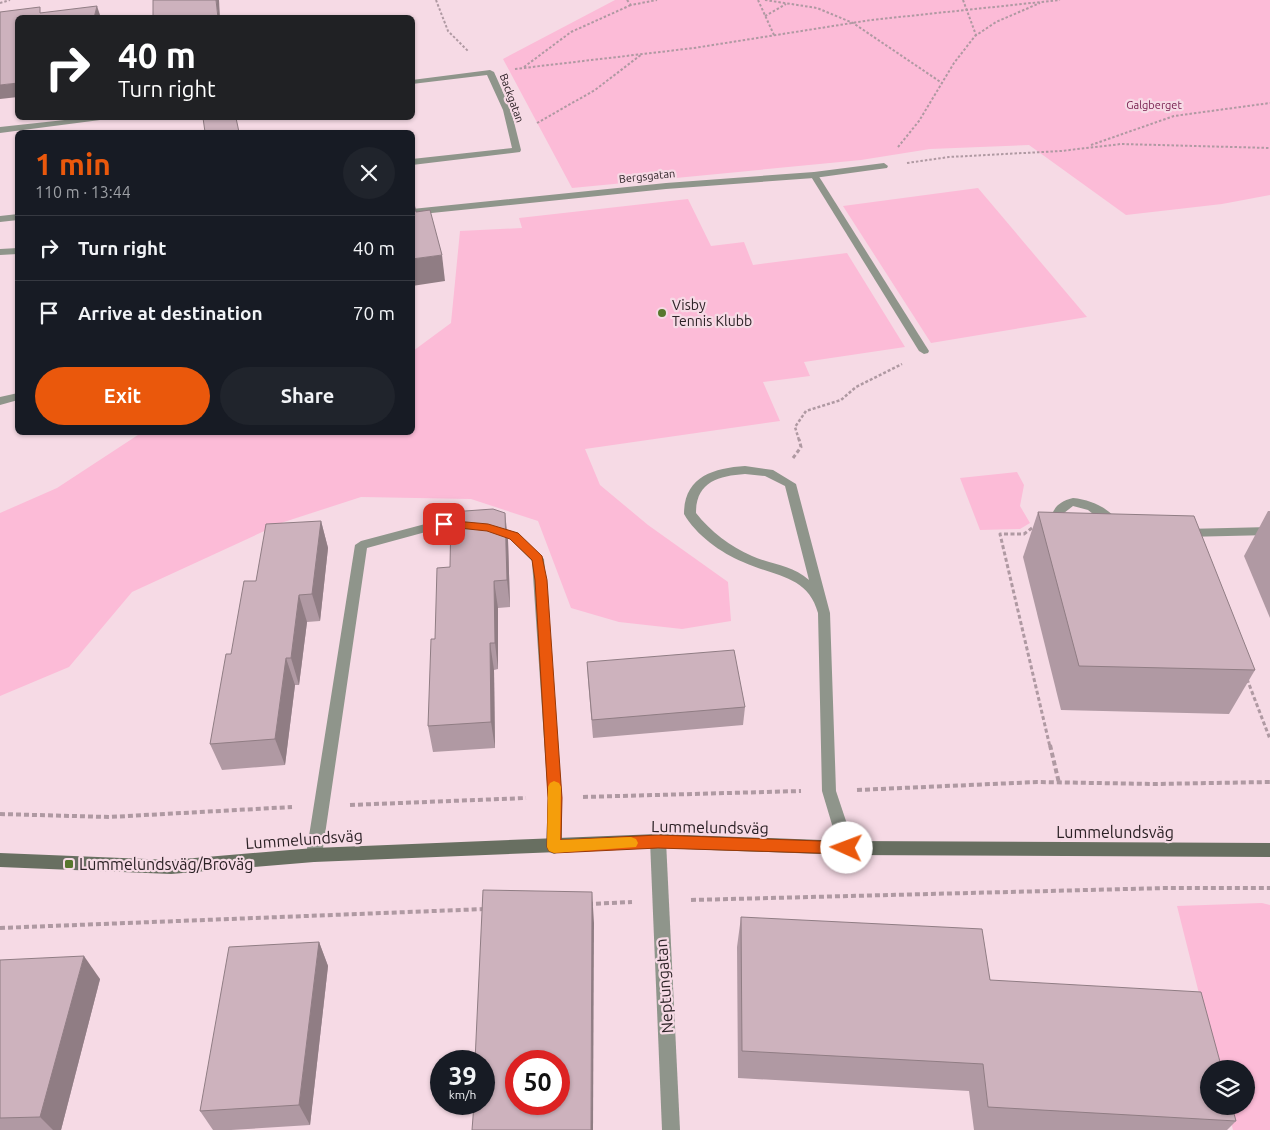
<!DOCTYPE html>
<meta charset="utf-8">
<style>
:root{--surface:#171b24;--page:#20242c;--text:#f1f3f6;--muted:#9ea1a6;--line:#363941;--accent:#ea580c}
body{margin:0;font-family:Ubuntu,sans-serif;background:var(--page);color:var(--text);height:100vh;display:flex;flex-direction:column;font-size:19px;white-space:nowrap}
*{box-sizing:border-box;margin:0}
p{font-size:16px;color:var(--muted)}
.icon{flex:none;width:28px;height:28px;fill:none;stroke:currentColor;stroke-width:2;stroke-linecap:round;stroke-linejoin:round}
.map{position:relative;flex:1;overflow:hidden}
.sheet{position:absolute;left:15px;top:130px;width:400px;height:305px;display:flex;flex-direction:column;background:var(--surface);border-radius:8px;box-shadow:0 1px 4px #0004}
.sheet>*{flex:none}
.banner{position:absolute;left:15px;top:15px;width:400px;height:105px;border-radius:8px;box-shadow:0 1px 4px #0004;background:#202124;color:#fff;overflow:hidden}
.controls{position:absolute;left:1200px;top:1060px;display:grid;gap:10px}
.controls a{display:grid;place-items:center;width:55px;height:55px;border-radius:50%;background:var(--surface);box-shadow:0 1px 4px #0004;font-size:25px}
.speed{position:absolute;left:430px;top:1050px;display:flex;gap:10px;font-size:25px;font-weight:700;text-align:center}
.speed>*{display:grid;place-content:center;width:65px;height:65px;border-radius:50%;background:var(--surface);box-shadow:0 1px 4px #0004;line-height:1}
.speed small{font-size:12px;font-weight:400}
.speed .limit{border:8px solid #d22;background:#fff;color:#111}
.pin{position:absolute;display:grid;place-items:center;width:42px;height:42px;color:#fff;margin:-21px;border-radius:10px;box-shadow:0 2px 8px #0006}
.me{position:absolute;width:55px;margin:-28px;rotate:272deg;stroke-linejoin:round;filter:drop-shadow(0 0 4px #0008)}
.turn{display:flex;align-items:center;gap:18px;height:105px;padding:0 20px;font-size:22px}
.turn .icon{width:65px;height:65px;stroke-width:2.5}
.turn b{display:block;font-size:35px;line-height:42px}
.round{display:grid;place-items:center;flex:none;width:52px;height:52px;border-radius:26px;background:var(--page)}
.overview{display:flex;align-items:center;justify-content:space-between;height:85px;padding:0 20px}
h1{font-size:30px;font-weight:700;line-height:38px;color:var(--accent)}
.primary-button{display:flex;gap:10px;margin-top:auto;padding:10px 20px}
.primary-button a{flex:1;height:58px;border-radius:30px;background:var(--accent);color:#fff;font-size:20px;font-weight:700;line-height:58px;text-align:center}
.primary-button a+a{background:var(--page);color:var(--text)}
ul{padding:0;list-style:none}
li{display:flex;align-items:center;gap:15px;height:65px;padding:0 20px;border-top:1px solid var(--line)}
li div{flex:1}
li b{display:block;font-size:19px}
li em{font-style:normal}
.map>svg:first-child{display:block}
.green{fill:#fcbbd7}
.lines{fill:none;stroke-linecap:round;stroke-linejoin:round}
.path-far3{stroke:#af99a2;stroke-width:2;stroke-dasharray:2.5 2;stroke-linecap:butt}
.path-far2{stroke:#af99a2;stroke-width:2.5;stroke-dasharray:3 2;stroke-linecap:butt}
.path-far1{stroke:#af99a2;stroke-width:3;stroke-dasharray:4 2.5;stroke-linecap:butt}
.path{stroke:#af99a2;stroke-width:4;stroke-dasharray:5 3;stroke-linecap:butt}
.lane{fill:#8f958b;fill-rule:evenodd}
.street{fill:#8f958b;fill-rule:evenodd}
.secondary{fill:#686f61;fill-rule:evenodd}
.wall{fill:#b099a3}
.shaded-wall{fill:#907d84}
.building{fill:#cdb2bd;stroke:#907d84;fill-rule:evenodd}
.route{fill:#ea580c;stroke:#983908}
.slow{fill:#f59e0b}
.poi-dot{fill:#57772d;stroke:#f6dae5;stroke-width:2}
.labels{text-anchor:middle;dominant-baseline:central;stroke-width:4.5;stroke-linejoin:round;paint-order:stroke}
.far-street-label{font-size:11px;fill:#2b2125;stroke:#f6dae5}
.far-park-label{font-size:11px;fill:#782150;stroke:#f6dae5}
.poi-label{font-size:14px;fill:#2b2125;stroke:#f6dae5;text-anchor:start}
.near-street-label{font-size:16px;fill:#2b2125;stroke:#f6dae5}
.near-poi-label{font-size:16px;fill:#2b2125;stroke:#f6dae5;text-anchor:start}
</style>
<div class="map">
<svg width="1270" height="1130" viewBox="0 0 1270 1130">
<rect width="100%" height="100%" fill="#f6dae5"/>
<g class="green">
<polygon points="615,0 1270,0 1270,195 1222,204 1126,215 1029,145 930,149 861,160 572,188 503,59"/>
<polygon points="978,188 1087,317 931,343 843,206"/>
<polygon points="688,199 711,246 744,242 753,265 847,253 905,347 804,362 810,376 763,382 780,421 585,449 600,485 648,525 728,582 731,621 682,629 619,622 571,608 538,521 471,499 361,497 284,522 132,592 69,667 0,696 0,513 57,488 141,433 412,432 413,351 451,323 460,231 522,228 519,218"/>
<polygon points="1017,472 1024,485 1020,506 1030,523 1020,529 980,530 960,478"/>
<polygon points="1262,903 1270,905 1270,1130 1233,1130 1227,1106 1246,1106 1246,1069 1218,1069 1177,906"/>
</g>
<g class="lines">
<g class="path-far3">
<polyline points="436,0 448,31 469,52"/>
<polyline points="627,0 631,5 657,0"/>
<polyline points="758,0 774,35"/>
<polyline points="765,0 817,8 853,23 942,83"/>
<polyline points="963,0 976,35"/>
<polyline points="0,3 10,0"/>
<polyline points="765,16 786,4"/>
<polyline points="524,67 571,32 631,5"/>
<polyline points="515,69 694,48 871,20 1060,0"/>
<polyline points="537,123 595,90 642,54"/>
<polyline points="1091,145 1174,116 1270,103"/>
<polyline points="898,147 919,121 954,63 975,36 996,22 1040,3"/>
<polyline points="907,163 949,157 1061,151 1121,144 1270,148"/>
</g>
<polyline class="path-far2" points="799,440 795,427 806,411 841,400 856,387 902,364"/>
<g class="path-far1">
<polyline points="793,458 801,447 799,439"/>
<polyline points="1032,528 1024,534 1000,534 1050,747"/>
<polyline points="1247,679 1270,739"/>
</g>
<g class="path">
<polyline points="1050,745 1059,783"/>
<polyline points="857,790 1037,782 1155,784 1270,782"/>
<polyline points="583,797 801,791"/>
<polyline points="350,805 526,798"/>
<polyline points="0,814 109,817 292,807"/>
<polyline points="691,900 1167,888 1270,888"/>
<polyline points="588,904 632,902"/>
<polyline points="0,928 485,909"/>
</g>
<g class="lane">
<polygon points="814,172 818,175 929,351 928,353 924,354 919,351 810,175"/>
<path d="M745,466L773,470L796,484L830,613L836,791L855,848L852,853L847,855L842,853L839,848L822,791L818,613C808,575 773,576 743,562C721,553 696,535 684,514C684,477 713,468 745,466ZM745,474L765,476L785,486L809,580C792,565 773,565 752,556C731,547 710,531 696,513C696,482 718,476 745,474Z"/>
<polygon points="444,519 468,522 474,526 468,530 444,527 367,548 322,855 319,860 314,862 309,860 306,855 355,545 361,541"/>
<polygon points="492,525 518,533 544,559 562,798 562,847 559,852 554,854 549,852 546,847 548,798 532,561 510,539 488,532 486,529 488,526"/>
</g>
<g class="street">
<polygon points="490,70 494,72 511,110 521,150 520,152 412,165 412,159 512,148 503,110 487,75 412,84 412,80"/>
<polygon points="83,118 104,118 100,120 0,133 0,127"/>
<polygon points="884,163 888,166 887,168 814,178 666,189 412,215 412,209 666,183 814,172"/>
<polygon points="18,214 18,220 0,222 0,216"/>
<polygon points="18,248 18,254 0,255 0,249"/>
<polygon points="18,393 18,400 0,405 0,397"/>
<path d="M1073,498C1093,500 1111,509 1122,526L1120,529H1112L1088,510L1073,506L1064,513L1061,521L1065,526L1063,529H1055L1049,522C1054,507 1058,502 1073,498Z"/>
<polygon points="1270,527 1270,535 1185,537 1179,533 1185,529"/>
<polygon points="658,834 663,836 666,841 680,1130 662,1130 650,841 653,836"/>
</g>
<polygon class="secondary" points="658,834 847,841 1270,843 1270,857 847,855 658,848 314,862 171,874 0,867 0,853 171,860 314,848"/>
</g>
<g class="wall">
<polygon points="1268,511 1270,511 1270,618 1244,556"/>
<polygon points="1038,512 1255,670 1229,714 1061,710 1023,557"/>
<polygon points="321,521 328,548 320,621 307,622 299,685 295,685 285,765 222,770 210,744 231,654 256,581"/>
<polygon points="508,540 510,607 498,608 498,669 494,670 495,748 433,752 428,726 435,639"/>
<polygon points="587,662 745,707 743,725 593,738 588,680"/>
<polygon points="741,917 990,980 1236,1121 1227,1130 974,1130 969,1091 738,1078 737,947"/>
<polygon points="319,942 328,966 310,1125 231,1130 213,1130 200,1111"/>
<polygon points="0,960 100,979 61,1130 0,1130"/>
</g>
<g class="shaded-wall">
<polygon points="216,0 219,0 220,18 218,18"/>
<polygon points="97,6 101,18 94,18"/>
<polygon points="18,83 18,97 0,99 0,85"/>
<polygon points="442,255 445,281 412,286 412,259"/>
<polygon points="505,513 508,540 510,607 507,580"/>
<polygon points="321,521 328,548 320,621 312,594"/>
<polygon points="494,581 498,608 498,669 495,643"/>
<polygon points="299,595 307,622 299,685 291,658"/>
<polygon points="490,643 494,670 495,748 491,722"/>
<polygon points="286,658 295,685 285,765 275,739"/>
<polygon points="592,892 594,923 593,1130 591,1130"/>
<polygon points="319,942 328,966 310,1125 299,1105"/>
<polygon points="84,956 100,979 61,1130 53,1130 40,1117"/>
</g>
<g class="building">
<polygon points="153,0 216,0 218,18 153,18"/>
<polygon points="97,6 94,18 18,18 18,83 0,85 0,12 40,7 40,13"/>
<polygon points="203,118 236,118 239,132 205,132"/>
<polygon points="412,196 416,212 430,210 442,255 412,259"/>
<polygon points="493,509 505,513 507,580 494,581 495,643 490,643 491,722 428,726 431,639 435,639 437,568 450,567 451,512"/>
<polygon points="1038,512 1194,516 1255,670 1079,666"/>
<polygon points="321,521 312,594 299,595 291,658 286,658 275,739 210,744 226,654 231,654 244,581 256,581 266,524"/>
<polygon points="734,650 745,707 592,720 587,662"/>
<path d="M483,890L592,892L591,1130H472L474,1104H484V1061H475ZM516,1061H559V1104H516Z"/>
<polygon points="741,917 982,929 990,980 1201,992 1222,1069 1209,1069 1209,1106 1232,1106 1236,1121 988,1107 983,1064 742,1051"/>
<polygon points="319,942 299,1105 200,1111 229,947"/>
<polygon points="84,956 40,1117 0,1118 0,960"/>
</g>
<polygon class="route" points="444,520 488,524 518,533 542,556 547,580 562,798 561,840 658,835 847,842 852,844 854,848 852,853 847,854 658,848 554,853 549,851 547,847 548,798 535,580 532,560 510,539 487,531 440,526 440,521"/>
<polygon class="slow" points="554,781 559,783 561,787 560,840 631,837 636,839 638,843 636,847 554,853 549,851 547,847 548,787 550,783"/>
<g class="poi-dot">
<circle cx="662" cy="313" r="5"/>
<rect x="64" y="859" width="10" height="10" rx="2.5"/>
</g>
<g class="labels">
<g class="far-street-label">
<text transform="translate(512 98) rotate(70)">Backgatan</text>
<text transform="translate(647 176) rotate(-6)">Bergsgatan</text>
</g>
<g class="far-park-label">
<text x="1154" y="105">Galgberget</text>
</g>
<g class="poi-label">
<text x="672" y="305">Visby<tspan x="672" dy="16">Tennis Klubb</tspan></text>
</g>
<g class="near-street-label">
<text transform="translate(710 827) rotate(1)">Lummelundsväg</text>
<text x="1115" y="832">Lummelundsväg</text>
<text transform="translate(304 839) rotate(-4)">Lummelundsväg</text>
<text transform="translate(664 986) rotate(-94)">Neptungatan</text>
</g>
<g class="near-poi-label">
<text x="79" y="864">Lummelundsväg/Broväg</text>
</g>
</g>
</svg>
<div class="controls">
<a><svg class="icon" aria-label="layers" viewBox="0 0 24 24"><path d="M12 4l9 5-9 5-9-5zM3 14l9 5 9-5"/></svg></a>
</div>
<div class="speed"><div>39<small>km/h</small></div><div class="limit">50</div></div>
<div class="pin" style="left:444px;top:524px;background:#d93025"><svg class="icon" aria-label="arrive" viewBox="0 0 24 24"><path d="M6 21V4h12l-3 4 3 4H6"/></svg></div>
<svg class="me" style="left:847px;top:848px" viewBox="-20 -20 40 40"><circle r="19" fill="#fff"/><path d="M0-13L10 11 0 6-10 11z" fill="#ea580c"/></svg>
<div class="banner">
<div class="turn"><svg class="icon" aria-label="right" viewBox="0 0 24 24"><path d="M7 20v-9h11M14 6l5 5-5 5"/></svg><div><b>40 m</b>Turn right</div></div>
</div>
<section class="sheet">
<div class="overview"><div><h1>1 min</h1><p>110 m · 13:44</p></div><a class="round"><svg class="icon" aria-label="close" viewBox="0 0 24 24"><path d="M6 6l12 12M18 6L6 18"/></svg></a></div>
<ul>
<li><svg class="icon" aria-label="right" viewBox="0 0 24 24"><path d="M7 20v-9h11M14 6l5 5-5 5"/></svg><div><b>Turn right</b></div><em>40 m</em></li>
<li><svg class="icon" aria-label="arrive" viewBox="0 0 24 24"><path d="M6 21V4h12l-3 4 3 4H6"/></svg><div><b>Arrive at destination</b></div><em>70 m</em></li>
</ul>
<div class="primary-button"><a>Exit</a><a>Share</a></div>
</section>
</div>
